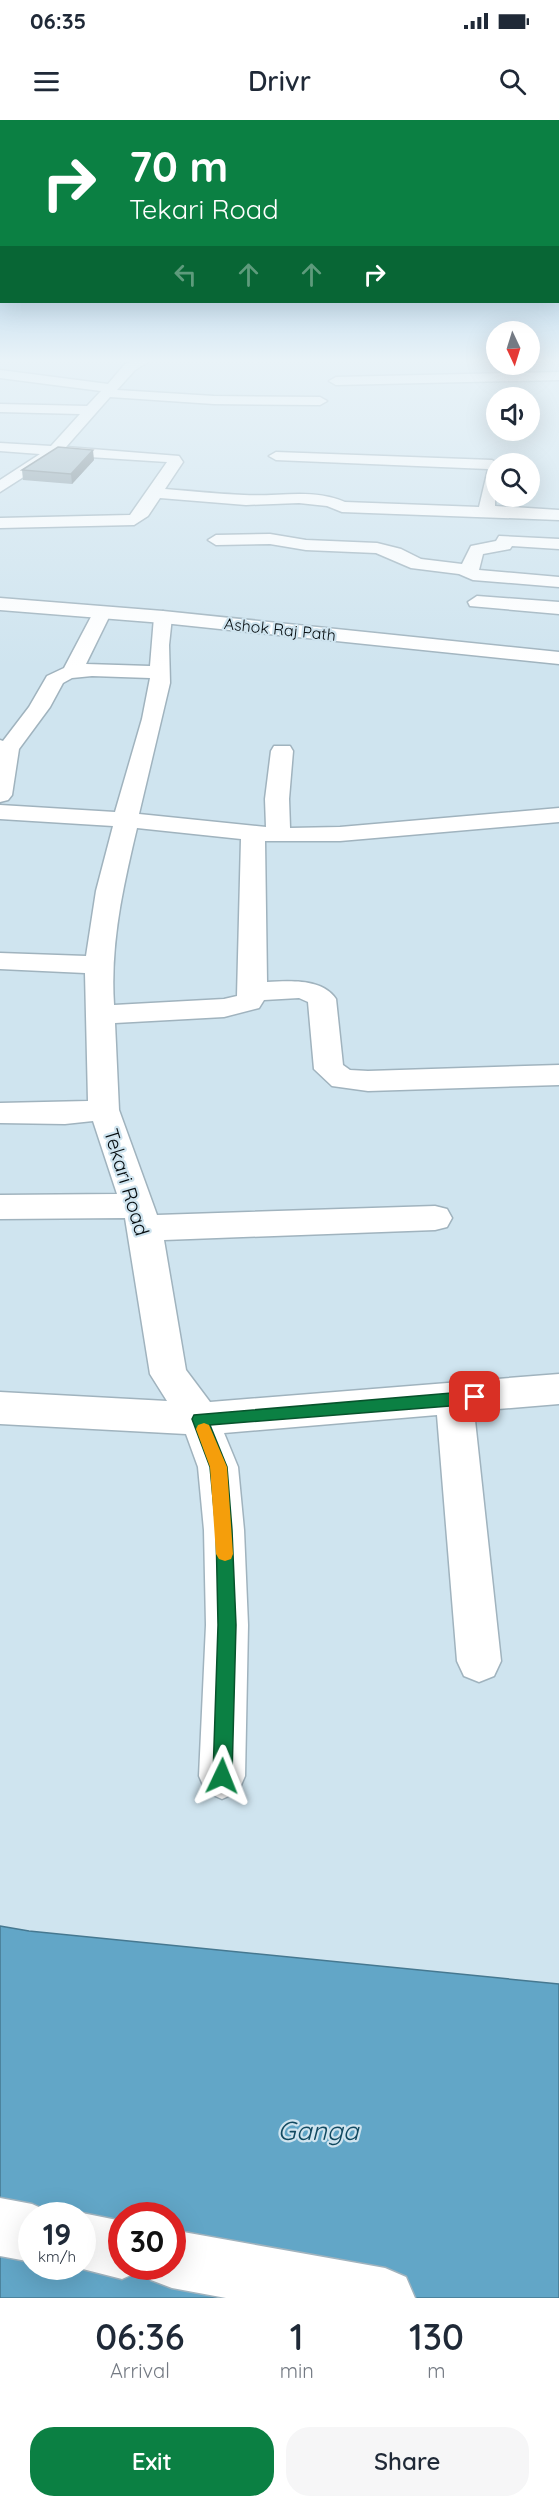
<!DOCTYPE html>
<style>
:root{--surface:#fff;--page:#f6f6f7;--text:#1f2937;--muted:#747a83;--accent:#0b8043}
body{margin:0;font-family:Quicksand,sans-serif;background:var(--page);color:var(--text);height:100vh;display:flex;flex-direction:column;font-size:22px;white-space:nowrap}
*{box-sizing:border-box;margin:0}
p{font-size:20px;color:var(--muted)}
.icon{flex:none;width:33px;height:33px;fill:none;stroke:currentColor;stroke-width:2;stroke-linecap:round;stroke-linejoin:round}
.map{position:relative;height:2178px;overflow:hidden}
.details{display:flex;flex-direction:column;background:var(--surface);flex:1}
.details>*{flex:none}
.hud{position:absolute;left:0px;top:0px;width:560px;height:183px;box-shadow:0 6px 24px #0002;background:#0b8043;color:#fff;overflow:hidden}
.needle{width:39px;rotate:176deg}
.buttons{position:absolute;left:486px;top:201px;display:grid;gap:12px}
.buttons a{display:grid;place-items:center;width:54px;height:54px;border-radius:50%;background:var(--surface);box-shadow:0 6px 24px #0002;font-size:30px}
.speed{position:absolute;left:18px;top:2082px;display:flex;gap:12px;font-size:30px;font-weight:700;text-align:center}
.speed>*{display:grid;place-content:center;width:78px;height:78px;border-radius:50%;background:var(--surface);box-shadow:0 6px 24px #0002;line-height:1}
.speed small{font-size:15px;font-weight:400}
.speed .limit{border:9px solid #d22;background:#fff;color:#111}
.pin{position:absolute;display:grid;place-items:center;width:51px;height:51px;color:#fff;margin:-26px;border-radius:12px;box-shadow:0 3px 9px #0006}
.me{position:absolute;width:66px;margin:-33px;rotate:2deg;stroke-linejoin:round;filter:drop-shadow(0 0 4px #0008)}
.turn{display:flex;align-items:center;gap:21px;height:126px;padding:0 30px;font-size:27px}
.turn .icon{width:78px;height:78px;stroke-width:2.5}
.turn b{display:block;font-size:42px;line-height:51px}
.lanes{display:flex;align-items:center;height:57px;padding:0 30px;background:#0003;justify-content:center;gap:30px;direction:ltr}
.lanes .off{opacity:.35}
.eta{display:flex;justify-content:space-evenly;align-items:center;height:102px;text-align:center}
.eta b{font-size:36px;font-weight:600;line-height:42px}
.action{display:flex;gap:12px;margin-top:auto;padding:12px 30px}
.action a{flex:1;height:69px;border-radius:24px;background:var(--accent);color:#fff;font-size:24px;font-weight:600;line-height:69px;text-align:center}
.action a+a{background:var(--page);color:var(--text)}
.status{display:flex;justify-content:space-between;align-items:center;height:42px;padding:0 30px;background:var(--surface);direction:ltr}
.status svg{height:16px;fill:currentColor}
header{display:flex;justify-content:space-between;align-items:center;height:78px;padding:0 30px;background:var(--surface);font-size:27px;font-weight:600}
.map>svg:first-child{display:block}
.water{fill:#62a6c7;stroke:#467890;stroke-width:1.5;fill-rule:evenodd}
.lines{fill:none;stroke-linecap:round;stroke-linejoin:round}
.minor-casing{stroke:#a0b3be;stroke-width:3}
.major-casing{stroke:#a0b3be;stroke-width:3}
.highway-casing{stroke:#a0b3be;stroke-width:3}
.minor{fill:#fff;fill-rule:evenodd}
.major{fill:#fff;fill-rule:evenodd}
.highway{fill:#fff;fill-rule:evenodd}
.wall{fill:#8c9da6}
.shaded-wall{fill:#728087}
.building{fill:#a3b7c1;stroke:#728087;stroke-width:1.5}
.route{fill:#0b8043;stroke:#07532c;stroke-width:1.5}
.slow{fill:#f59e0b}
.labels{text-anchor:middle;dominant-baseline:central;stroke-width:4.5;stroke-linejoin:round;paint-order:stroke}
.far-street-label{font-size:16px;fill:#060d10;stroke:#cfe4ef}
.street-label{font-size:20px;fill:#060d10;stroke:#cfe4ef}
.near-water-label{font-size:26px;font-style:italic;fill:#114960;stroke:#cfe4ef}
</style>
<div class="status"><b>06:35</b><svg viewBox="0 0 49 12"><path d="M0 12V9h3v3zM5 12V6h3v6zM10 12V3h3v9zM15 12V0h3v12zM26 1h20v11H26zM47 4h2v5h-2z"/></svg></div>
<header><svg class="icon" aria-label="menu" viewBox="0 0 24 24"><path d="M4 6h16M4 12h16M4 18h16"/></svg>Drivr<svg class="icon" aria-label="search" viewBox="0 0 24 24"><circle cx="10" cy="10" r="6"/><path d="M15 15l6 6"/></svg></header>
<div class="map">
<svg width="559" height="2178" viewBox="0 0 559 2178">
<rect width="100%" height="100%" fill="#cfe4ef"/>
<path class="water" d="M0,1806L29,1811L559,1864V2178H0ZM32,2096H82V2146H32ZM122,2096H172V2146H122Z"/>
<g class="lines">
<g class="minor-casing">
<g id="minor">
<path d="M132,242H148L135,250L117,270L214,276L320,277L327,281L320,285L214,284L110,277L66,327L179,336L183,342L165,369C192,371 218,374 244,375C278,377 313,368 345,382L479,387L488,349L276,340L269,336L276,332L492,340L499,344H496L495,386L559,390V400L342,392L327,386L299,383L246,385L160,378L148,396L134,405L0,408V398L130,395L167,342L58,335L0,372V360L40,334L0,331V323L51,326L80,294L0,292V284L87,286L101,271L0,258V250L108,264L125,244Z"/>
<polygon points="559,252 559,260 336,265 329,261 336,257"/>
<polygon points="270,414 306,420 377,423 401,429 421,439 462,444 471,426 496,421 499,416 559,419 559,429 512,426 510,429 483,434 479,450 559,457 559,467 473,460 459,454 411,448 376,433 306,430 270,424 216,425 208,420 216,415"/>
<polygon points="477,476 559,482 559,494 470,486 468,482"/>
<path d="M102,487L111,493L86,544L150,546L154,497L163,491L172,497L169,525L170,563L139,694L266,707L265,679L271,631L274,626H290L293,631L289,679L290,708L340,707L559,688V702L340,721H265L267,862C289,861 322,858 336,879L343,945L350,950L368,951L559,945V965L368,971L332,966L314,949L308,882L299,878L264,880L259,888L224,897L115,903L119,990L157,1095L435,1086L447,1089L452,1098L447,1107L435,1110L164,1120L186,1250L210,1282L559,1254V1284L474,1291L501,1541L494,1556L479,1562L464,1556L457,1541L437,1295L224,1313L238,1347L244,1410L248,1505L245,1656L238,1672L222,1679L206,1672L199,1656L206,1505L204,1410L198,1347L186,1314L0,1304V1272L167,1281L150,1254L125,1098L0,1099V1075L117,1074L93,1001L65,1004L0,1003V983L88,981L85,853L0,849V833L86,836L96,771L113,706L0,699V685L115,692L142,599L150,558L92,556L72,558L63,563L50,587L19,629L12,675L8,680L0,682V620L3,621L29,587L47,556L64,548L93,493ZM137,708L241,719L237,876L224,879L114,885C110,824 123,767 137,708Z"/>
</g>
</g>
<g class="major-casing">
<polygon id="major" points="0,478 163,491 559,532 559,544 163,503 0,490"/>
</g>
<g class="highway-casing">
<g id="highway">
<polygon points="0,2078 32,2084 52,2093 54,2096 32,2096 32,2142 0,2136"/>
<polygon points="82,2093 122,2101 122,2146 144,2146 142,2150 122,2159 71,2146 82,2146 82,2096 76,2096"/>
<polygon points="172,2110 385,2148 406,2157 415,2178 226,2178 172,2168 151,2160 146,2146 172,2146"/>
</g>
</g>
<use href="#minor" class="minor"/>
<use href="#major" class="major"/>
<use href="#highway" class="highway"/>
</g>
<polygon class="wall" points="94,340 72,364 23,360 22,350"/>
<polygon class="shaded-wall" points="93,330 94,340 72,364 71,354"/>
<polygon class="building" points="58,327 93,330 71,354 22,350"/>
<linearGradient id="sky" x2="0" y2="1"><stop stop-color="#72aedb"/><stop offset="0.44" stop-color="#e9f3f8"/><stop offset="1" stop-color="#e9f3f8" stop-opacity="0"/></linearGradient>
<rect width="559" height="547" fill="url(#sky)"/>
<polygon class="route" points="475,1271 483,1277 475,1284 210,1305 227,1347 232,1410 236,1505 232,1656 229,1663 222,1666 215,1663 213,1656 218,1505 216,1410 210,1347 192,1299 194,1295"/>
<polygon class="slow" points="204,1303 209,1305 227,1347 233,1434 231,1439 225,1441 219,1439 216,1434 210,1347 196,1309 198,1305"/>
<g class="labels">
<g class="far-street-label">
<text transform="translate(280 509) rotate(6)">Ashok Raj Path</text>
</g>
<g class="street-label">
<text transform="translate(127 1062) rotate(73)">Tekari Road</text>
</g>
<g class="near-water-label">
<text x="318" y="2010">Ganga</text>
</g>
</g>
</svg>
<div class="buttons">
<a><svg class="needle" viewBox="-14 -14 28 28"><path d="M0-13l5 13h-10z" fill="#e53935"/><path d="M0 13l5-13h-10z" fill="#747a83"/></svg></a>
<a><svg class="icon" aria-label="sound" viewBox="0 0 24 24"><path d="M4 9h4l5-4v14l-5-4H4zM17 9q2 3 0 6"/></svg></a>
<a><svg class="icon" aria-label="search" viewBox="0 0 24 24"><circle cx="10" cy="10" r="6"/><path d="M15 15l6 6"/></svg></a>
</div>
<div class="speed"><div>19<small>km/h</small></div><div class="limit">30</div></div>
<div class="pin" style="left:475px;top:1277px;background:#d93025"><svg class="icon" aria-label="arrive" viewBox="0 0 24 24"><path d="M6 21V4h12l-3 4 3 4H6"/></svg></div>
<svg class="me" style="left:222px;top:1656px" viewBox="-20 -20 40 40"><path d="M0-17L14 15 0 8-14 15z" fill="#0b8043" stroke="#fff" stroke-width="4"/></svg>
<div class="hud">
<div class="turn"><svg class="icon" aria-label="right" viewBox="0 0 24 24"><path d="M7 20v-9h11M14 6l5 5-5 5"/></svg><div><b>70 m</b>Tekari Road</div></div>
<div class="lanes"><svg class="icon off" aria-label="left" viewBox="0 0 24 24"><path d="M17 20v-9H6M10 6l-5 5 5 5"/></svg><svg class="icon off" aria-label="ahead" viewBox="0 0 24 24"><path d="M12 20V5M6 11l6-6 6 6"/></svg><svg class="icon off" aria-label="ahead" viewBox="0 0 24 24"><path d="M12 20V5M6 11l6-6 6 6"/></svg><svg class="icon" aria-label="right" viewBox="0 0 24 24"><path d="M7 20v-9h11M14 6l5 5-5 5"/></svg></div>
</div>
</div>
<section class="details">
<div class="eta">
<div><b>06:36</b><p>Arrival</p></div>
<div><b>1</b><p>min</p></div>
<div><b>130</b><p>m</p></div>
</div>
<div class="action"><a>Exit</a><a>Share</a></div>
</section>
